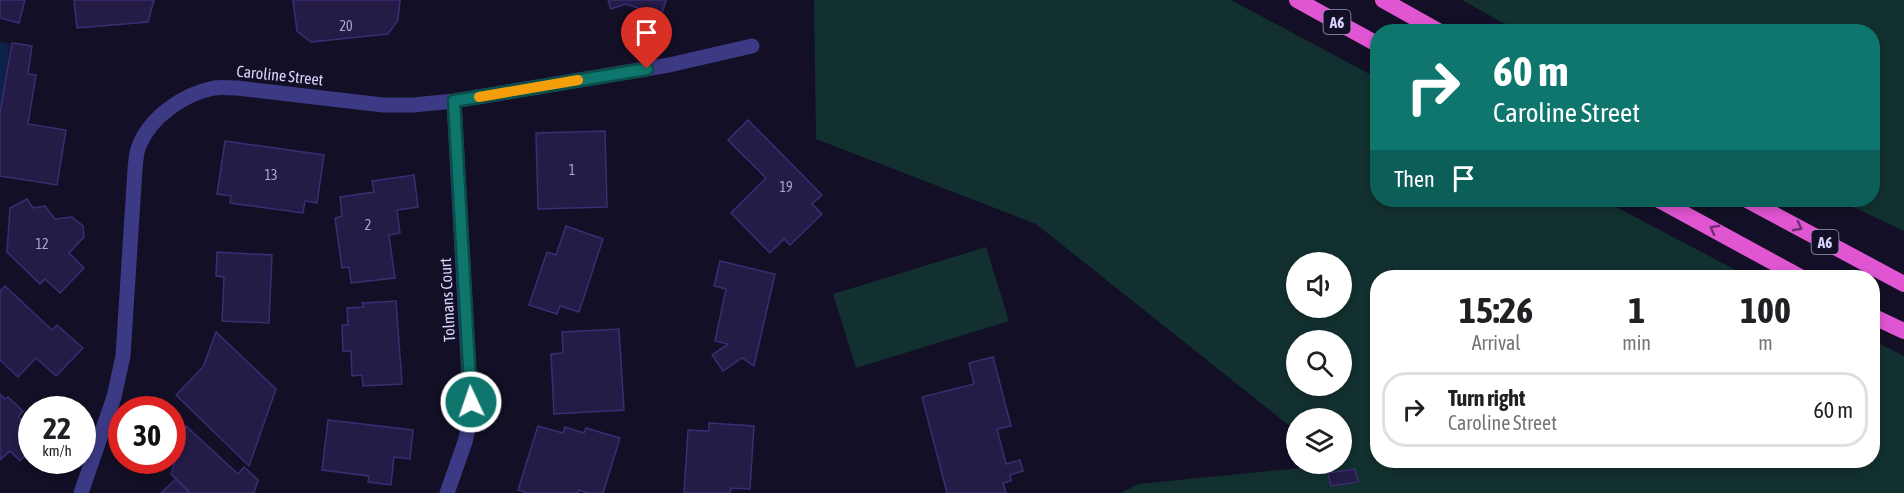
<!DOCTYPE html>
<style>
:root{--surface:#fff;--page:#f6f6f6;--text:#202124;--muted:#757577;--line:#e0e0e0}
body{margin:0;font-family:"Asap Condensed",sans-serif;background:var(--page);color:var(--text);height:100vh;display:flex;flex-direction:column;font-size:22px;white-space:nowrap}
*{box-sizing:border-box;margin:0}
p{font-size:20px;color:var(--muted)}
.icon{flex:none;width:33px;height:33px;fill:none;stroke:currentColor;stroke-width:2;stroke-linecap:round;stroke-linejoin:round}
.map{position:relative;flex:1;overflow:hidden}
.side{position:absolute;left:1370px;top:270px;width:510px;height:198px;display:flex;flex-direction:column;background:var(--surface);border-radius:24px;box-shadow:0 3px 9px #0003}
.side>*{flex:none}
.hud{position:absolute;left:1370px;top:24px;width:510px;height:183px;border-radius:24px;box-shadow:0 3px 9px #0003;background:#0f766e;color:#fff;overflow:hidden}
.tools{position:absolute;left:1286px;top:252px;display:grid;gap:12px}
.tools a{display:grid;place-items:center;width:66px;height:66px;border-radius:50%;background:var(--surface);box-shadow:0 3px 9px #0003;font-size:30px}
.speed{position:absolute;left:18px;top:396px;display:flex;gap:12px;font-size:30px;font-weight:700;text-align:center}
.speed>*{display:grid;place-content:center;width:78px;height:78px;border-radius:50%;background:var(--surface);box-shadow:0 3px 9px #0003;line-height:1}
.speed small{font-size:15px;font-weight:400}
.speed .limit{border:9px solid #d22;background:#fff;color:#111}
.pin{position:absolute;display:grid;place-items:center;width:51px;height:51px;color:#fff;margin:-62px -26px;border-radius:50% 50% 50% 0;rotate:-45deg;box-shadow:0 0 6px #0007}
.pin .icon{rotate:45deg}
.me{position:absolute;width:66px;margin:-33px;rotate:357deg;stroke-linejoin:round;filter:drop-shadow(0 0 4px #0008)}
.turn{display:flex;align-items:center;gap:21px;height:126px;padding:0 24px;font-size:27px}
.turn .icon{width:78px;height:78px;stroke-width:2.5}
.turn b{display:block;font-size:42px;line-height:51px}
.then{display:flex;align-items:center;height:57px;padding:0 24px;background:#0003;gap:12px;font-size:22px}
.eta{display:flex;justify-content:space-evenly;align-items:center;height:102px;text-align:center}
.eta b{font-size:36px;font-weight:700;line-height:42px}
ul{padding:0;list-style:none}
li{display:flex;align-items:center;gap:18px;height:75px;margin:0 12px 9px;padding:0 12px;border:3px solid var(--line);border-radius:24px}
li div{flex:1}
li b{display:block;font-size:22px}
li em{font-style:normal}
.map>svg:first-child{display:block}
.green{fill:#12302f;fill-rule:evenodd}
.water{fill:#0c2248}
.building{fill:#241b47;stroke:#3b2d73;stroke-width:1.5}
.lines{fill:none;stroke-linecap:round;stroke-linejoin:round}
.minor{stroke:#3d3a85;stroke-width:15}
.trunk{stroke:#e055d1;stroke-width:16}
.oneway{stroke:#6f2e73}
.route-casing{stroke:#0a4d48;stroke-width:15}
.route{stroke:#0f766e;stroke-width:10}
.slow{stroke:#f59e0b;stroke-width:10}
.labels{text-anchor:middle;dominant-baseline:central;stroke-width:4.5;stroke-linejoin:round;paint-order:stroke}
.number-label{font-size:14px;fill:#aca6d1}
.shield{fill:#130f26;stroke:#9e99be;stroke-width:1.5}
.shield-label{font-size:15px;font-weight:bold;fill:#d9d4ff}
.street-label{font-size:16px;fill:#d9d4ff;stroke:#130f26}
</style>
<div class="map">
<svg width="1904" height="493" viewBox="0 0 1904 493">
<rect width="100%" height="100%" fill="#130f26"/>
<g class="green">
<path d="M814,0H1231L1377,78V200H1603L1749,277L1377,278V460H1872V340L1904,356V493H1121L1138,484L1341,464V418H1296V431L1036,224L816,139ZM1296,262H1341V308H1296ZM1296,340H1341V386H1296Z"/>
<polygon points="1462,0 1904,0 1904,231 1838,200 1872,200 1872,32 1517,31"/>
<polygon points="986,247 1009,321 856,368 833,294"/>
</g>
<polygon class="water" points="0,42 10,44 1,113 0,113"/>
<g class="building">
<polygon points="0,0 25,0 19,23 0,18"/>
<polygon points="74,0 154,0 148,22 77,28"/>
<polygon points="293,0 400,0 398,20 388,34 311,42 297,31"/>
<polygon points="608,0 666,0 661,16 626,4 611,9"/>
<polygon points="12,43 32,46 28,74 36,75 28,124 66,130 57,185 0,176 0,113"/>
<polygon points="748,120 822,195 812,204 822,214 790,245 784,239 770,253 731,213 766,178 728,140"/>
<polygon points="605,131 607,207 538,209 536,133"/>
<polygon points="225,141 324,155 317,203 305,201 303,213 230,203 231,196 217,194"/>
<polygon points="414,175 418,207 397,210 400,233 389,235 395,278 351,283 349,267 342,268 335,218 342,216 340,197 374,192 372,181"/>
<polygon points="27,199 33,208 45,206 55,219 72,217 83,226 84,237 69,253 84,268 60,293 45,279 40,284 7,252 10,208"/>
<polygon points="566,226 603,239 579,312 560,306 557,314 529,305 547,252 556,255"/>
<polygon points="217,252 272,255 269,323 222,321 224,277 216,276"/>
<polygon points="720,261 775,274 754,366 742,358 723,371 712,355 728,344 715,341 726,289 714,286"/>
<polygon points="5,286 52,330 57,325 83,348 56,376 36,358 18,377 0,360 0,291"/>
<polygon points="396,301 402,384 363,386 362,375 352,376 351,351 343,351 342,325 348,325 347,308 364,307 362,303"/>
<polygon points="619,329 624,410 554,414 551,354 563,353 562,332"/>
<polygon points="216,332 276,389 249,466 176,395 203,367"/>
<polygon points="993,357 1011,426 997,429 1006,464 1020,460 1023,471 1010,475 1011,481 1003,483 1006,493 947,493 922,397 974,384 969,363"/>
<polygon points="0,394 5,399 8,397 23,411 18,417 32,429 32,448 20,461 10,451 0,460"/>
<polygon points="328,420 413,430 410,459 394,457 391,485 368,482 369,476 322,470"/>
<polygon points="709,423 754,426 750,489 731,488 730,493 684,493 688,430 709,431"/>
<polygon points="186,426 238,474 244,467 258,480 254,493 190,493 171,474"/>
<polygon points="538,426 563,433 565,427 584,433 586,428 620,438 603,493 588,493 579,490 578,493 527,493 518,490"/>
<polygon points="1355,469 1358,482 1331,486 1328,473"/>
<polygon points="176,479 190,493 161,493"/>
</g>
<g class="lines">
<g class="minor">
<path d="M81,493L114,397L123,356L135,169C136,161 136,152 139,146C151,116 184,94 214,88C221,87 230,88 237,88L383,105H413L454,101L669,65L752,46"/>
<polyline points="447,493 465,442 471,416 454,101"/>
</g>
<g class="trunk">
<polyline points="1297,0 1377,44"/>
<polyline points="1383,0 1440,32"/>
<polyline points="1659,200 1802,278"/>
<polyline points="1747,200 1904,284"/>
<polyline points="1872,316 1904,331"/>
</g>
</g>
<defs><path id="oneway-chevron" d="M-2-3.5L2.5 0L-2 3.5" fill="none" stroke-width="1.6" stroke-linecap="round" stroke-linejoin="round" transform="scale(1.5)"/></defs>
<g class="oneway">
<use href="#oneway-chevron" transform="translate(1798 227) rotate(28)"/>
<use href="#oneway-chevron" transform="translate(1714 229) rotate(-151)"/>
</g>
<g class="lines">
<g class="route-casing">
<polyline id="route" points="471,402 454,101 647,69"/>
</g>
<use href="#route" class="route"/>
<polyline class="slow" points="479,97 578,80"/>
</g>
<g class="labels">
<g class="number-label">
<text x="346" y="26">20</text>
<text x="572" y="170">1</text>
<text x="271" y="175">13</text>
<text x="786" y="187">19</text>
<text x="368" y="225">2</text>
<text x="42" y="244">12</text>
</g>
<g class="shield">
<rect x="1323.5" y="10" width="27" height="24" rx="4.5"/>
<rect x="1811.5" y="230" width="27" height="24" rx="4.5"/>
</g>
<g class="shield-label">
<text x="1337" y="22">A6</text>
<text x="1825" y="242">A6</text>
</g>
<g class="street-label">
<text transform="translate(280 75) rotate(6)">Caroline Street</text>
<text transform="translate(447 300) rotate(-93)">Tolmans Court</text>
</g>
</g>
</svg>
<div class="tools">
<a><svg class="icon" aria-label="sound" viewBox="0 0 24 24"><path d="M4 9h4l5-4v14l-5-4H4zM17 9q2 3 0 6"/></svg></a>
<a><svg class="icon" aria-label="search" viewBox="0 0 24 24"><circle cx="10" cy="10" r="6"/><path d="M15 15l6 6"/></svg></a>
<a><svg class="icon" aria-label="layers" viewBox="0 0 24 24"><path d="M12 4l9 5-9 5-9-5zM3 14l9 5 9-5"/></svg></a>
</div>
<div class="speed"><div>22<small>km/h</small></div><div class="limit">30</div></div>
<div class="pin" style="left:647px;top:69px;background:#d93025"><svg class="icon" aria-label="arrive" viewBox="0 0 24 24"><path d="M6 21V4h12l-3 4 3 4H6"/></svg></div>
<svg class="me" style="left:471px;top:402px" viewBox="-20 -20 40 40"><circle r="17" fill="#0f766e" stroke="#fff" stroke-width="3"/><path d="M0-11L8 9 0 5-8 9z" fill="#fff"/></svg>
<div class="hud">
<div class="turn"><svg class="icon" aria-label="right" viewBox="0 0 24 24"><path d="M7 20v-9h11M14 6l5 5-5 5"/></svg><div><b>60 m</b>Caroline Street</div></div>
<div class="then">Then<svg class="icon" aria-label="arrive" viewBox="0 0 24 24"><path d="M6 21V4h12l-3 4 3 4H6"/></svg></div>
</div>
<section class="side">
<div class="eta">
<div><b>15:26</b><p>Arrival</p></div>
<div><b>1</b><p>min</p></div>
<div><b>100</b><p>m</p></div>
</div>
<ul>
<li><svg class="icon" aria-label="right" viewBox="0 0 24 24"><path d="M7 20v-9h11M14 6l5 5-5 5"/></svg><div><b>Turn right</b><p>Caroline Street</p></div><em>60 m</em></li>
</ul>
</section>
</div>
